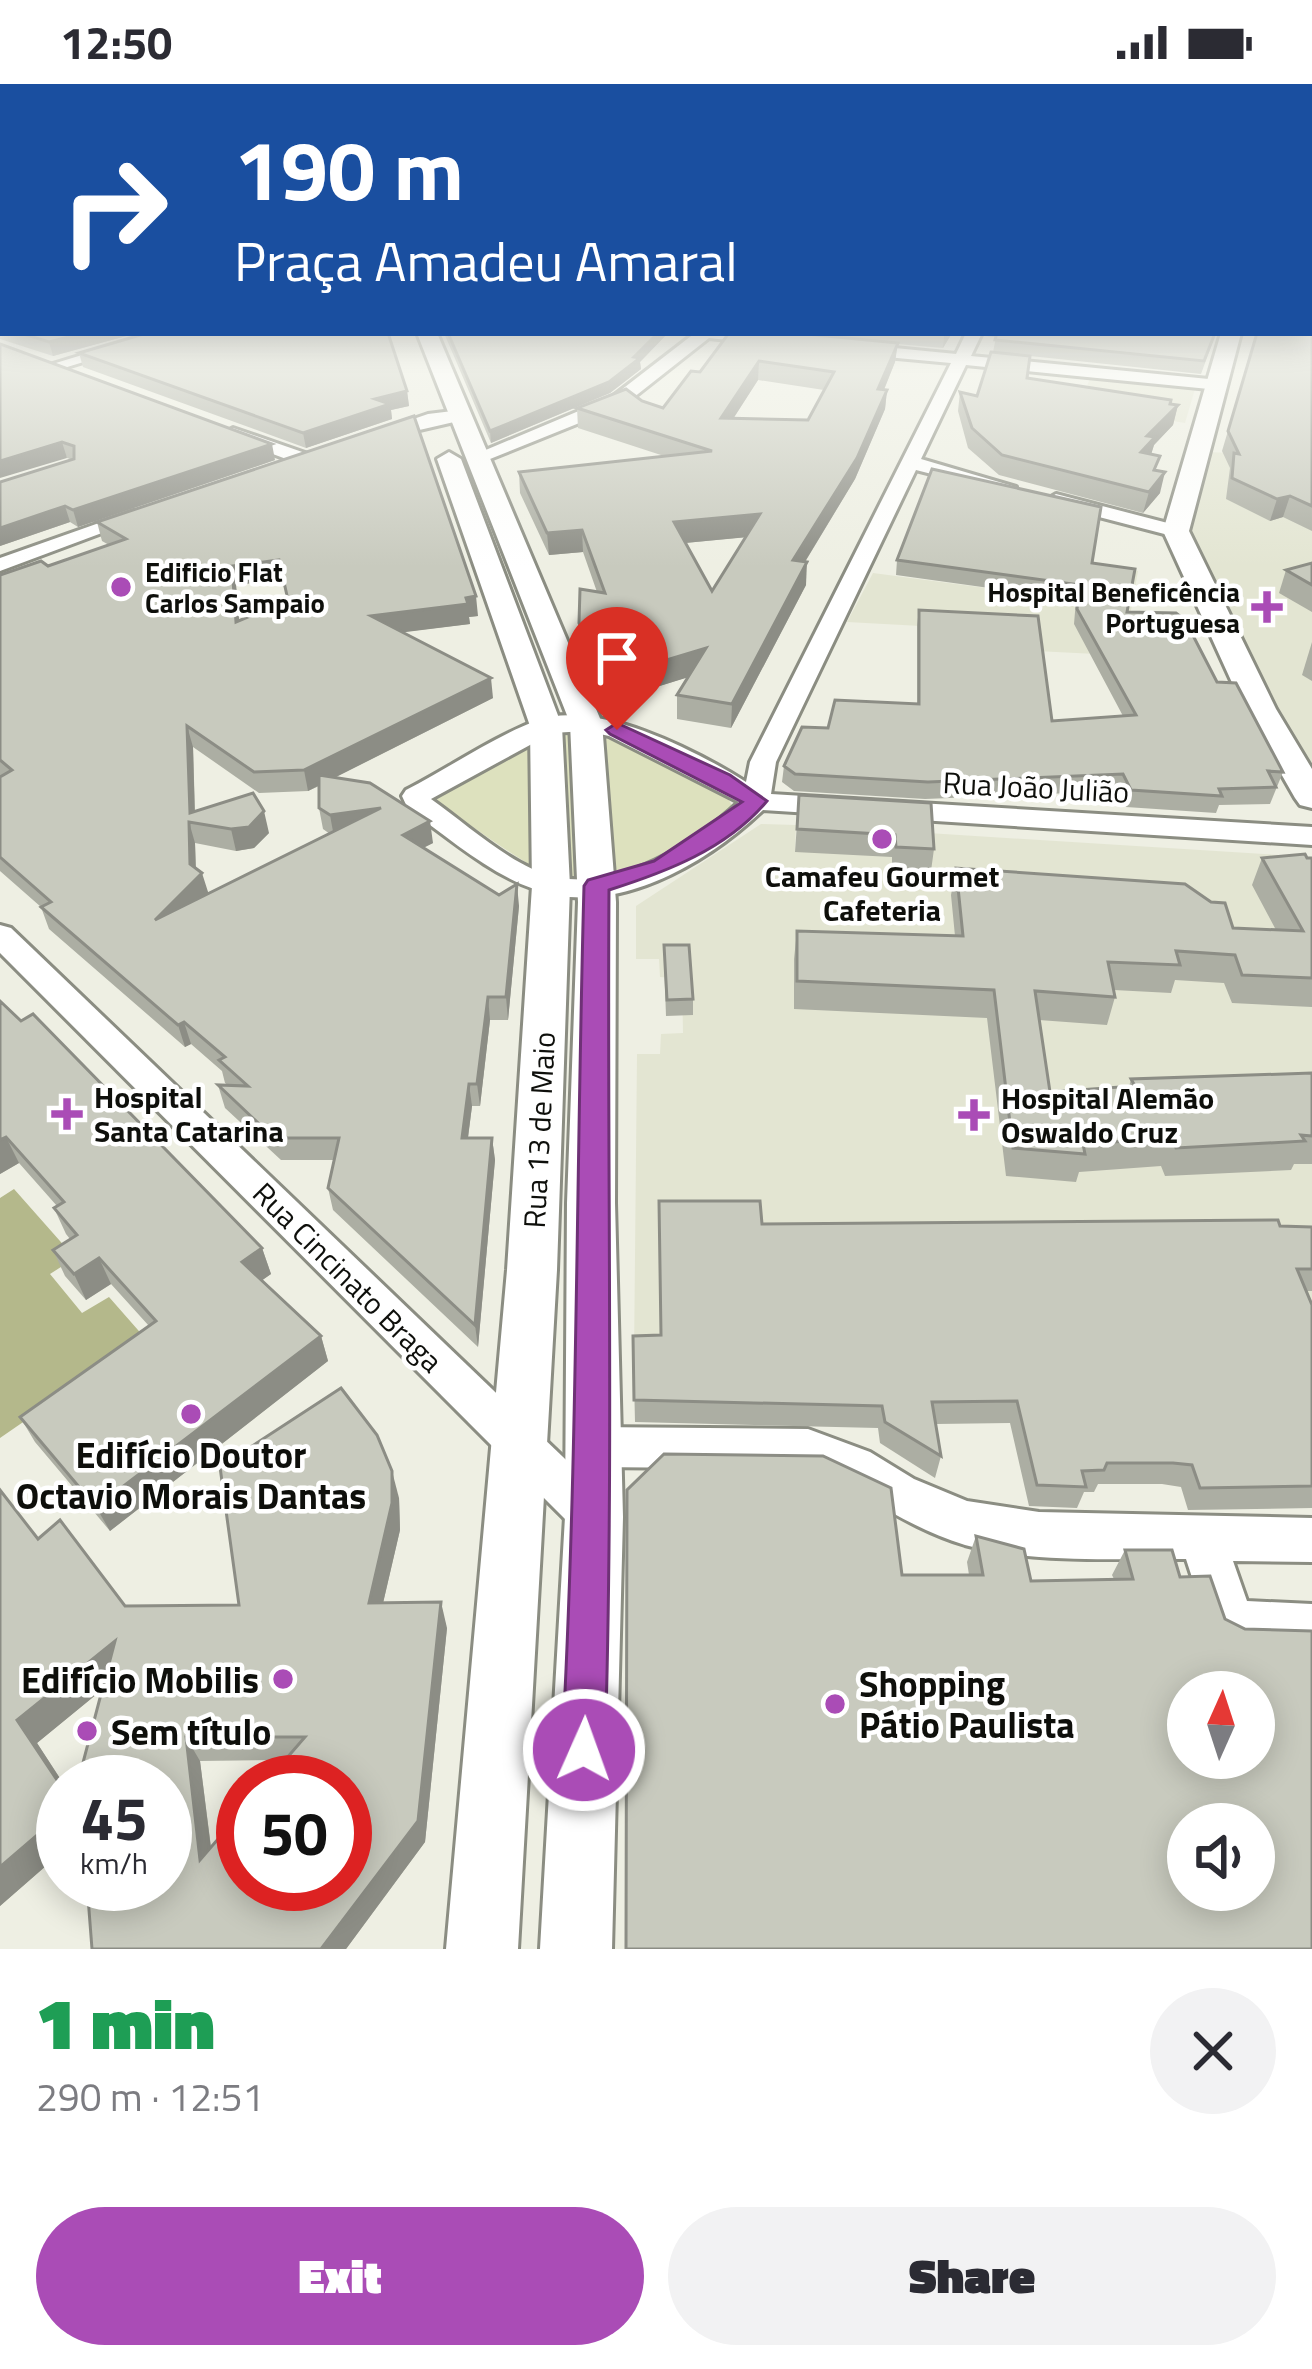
<!DOCTYPE html>
<meta charset="utf-8">
<style>
:root{--surface:#fff;--page:#f2f2f3;--text:#2b2b33;--muted:#7c7c81;--accent:#aa4cb6}
body{margin:0;font-family:"Titillium Web",sans-serif;background:var(--page);color:var(--text);height:100vh;display:flex;flex-direction:column;font-size:45px;white-space:nowrap}
*{box-sizing:border-box;margin:0}
p{font-size:39px;color:var(--muted)}
.icon{flex:none;width:66px;height:66px;fill:none;stroke:currentColor;stroke-width:2;stroke-linecap:round;stroke-linejoin:round}
.map{position:relative;height:1865px;overflow:hidden}
.drawer{display:flex;flex-direction:column;background:var(--surface);flex:1}
.drawer>*{flex:none}
.banner{position:absolute;left:0px;top:0px;width:1314px;height:252px;box-shadow:0 6px 30px #0003;background:#1a4fa0;color:#fff;overflow:hidden}
.needle{width:78px;rotate:3deg}
.fabs{position:absolute;left:1167px;top:1587px;display:grid;gap:24px}
.fabs a{display:grid;place-items:center;width:108px;height:108px;border-radius:50%;background:var(--surface);box-shadow:0 6px 30px #0003;font-size:60px}
.speed{position:absolute;left:36px;top:1671px;display:flex;gap:24px;font-size:60px;font-weight:700;text-align:center}
.speed>*{display:grid;place-content:center;width:156px;height:156px;border-radius:50%;background:var(--surface);box-shadow:0 6px 30px #0003;line-height:1}
.speed small{font-size:30px;font-weight:400}
.speed .limit{border:18px solid #d22;background:#fff;color:#111}
.pin{position:absolute;display:grid;place-items:center;width:102px;height:102px;color:#fff;margin:-123px -51px;border-radius:50% 50% 50% 0;rotate:-45deg;box-shadow:0 0 12px #0007}
.pin .icon{rotate:45deg}
.me{position:absolute;width:132px;margin:-66px;rotate:2deg;stroke-linejoin:round;filter:drop-shadow(0 0 9px #0008)}
.turn{display:flex;align-items:center;gap:42px;height:252px;padding:0 36px;font-size:54px}
.turn .icon{width:156px;height:156px;stroke-width:2.5}
.turn b{display:block;font-size:84px;line-height:102px}
.round{display:grid;place-items:center;flex:none;width:126px;height:126px;border-radius:63px;background:var(--page)}
.overview{display:flex;align-items:center;justify-content:space-between;height:204px;padding:0 36px}
h1{font-size:72px;font-weight:800;line-height:90px;color:#1e9e55}
.primary-button{display:flex;gap:24px;margin-top:auto;padding:24px 36px}
.primary-button a{flex:1;height:138px;border-radius:72px;background:var(--accent);color:#fff;font-size:48px;font-weight:800;line-height:138px;text-align:center}
.primary-button a+a{background:var(--page);color:var(--text)}
.status{display:flex;justify-content:space-between;align-items:center;height:84px;padding:0 60px;background:var(--surface);direction:ltr}
.status svg{height:33px;fill:currentColor}
.map>svg:first-child{display:block}
.built{fill:#e3e5d2}
.green{fill:#dde1be}
.forest{fill:#b4b88b}
.lines{fill:none;stroke-linecap:round;stroke-linejoin:round}
.minor-casing{stroke:#8b8d82;stroke-width:6}
.major-casing{stroke:#8b8d82;stroke-width:6}
.minor{fill:#fff;fill-rule:evenodd}
.major{fill:#fff;fill-rule:evenodd}
.wall{fill:#acaea3;fill-rule:evenodd}
.shaded-wall{fill:#8c8d85}
.building{fill:#c8cabe;stroke:#8c8d85;stroke-width:3;fill-rule:evenodd}
.route{fill:#aa4cb6;stroke:#6e3176;stroke-width:3}
.poi-dot{fill:#aa4cb6;stroke:#fff;stroke-width:4.5}
.labels{text-anchor:middle;dominant-baseline:central;stroke-width:9;stroke-linejoin:round;paint-order:stroke}
.far-poi-label{font-size:27px;font-weight:bold;fill:#0e0f0b;stroke:#fff;text-anchor:start}
.street-label{font-size:30px;fill:#0e0f0b;stroke:#fff}
.poi-label{font-size:30px;font-weight:bold;fill:#0e0f0b;stroke:#fff;text-anchor:start}
.near-poi-label{font-size:36px;font-weight:bold;fill:#0e0f0b;stroke:#fff;text-anchor:start}
</style>
<div class="status"><b>12:50</b><svg viewBox="0 0 49 12"><path d="M0 12V9h3v3zM5 12V6h3v6zM10 12V3h3v9zM15 12V0h3v12zM26 1h20v11H26zM47 4h2v5h-2z"/></svg></div>
<div class="map">
<svg width="1312" height="1865" viewBox="0 0 1312 1865">
<rect width="100%" height="100%" fill="#eeefe3"/>
<g class="built">
<polygon points="1090,294 1195,305 1185,339 1080,322"/>
<polygon points="1208,368 1312,373 1312,689 1242,566 1191,457 1186,437"/>
<polygon points="1022,472 1138,487 1128,543 1116,571 1036,567 1032,548 847,538 873,489 1009,507"/>
<polygon points="761,740 796,741 795,767 892,768 893,785 928,749 1312,773 1312,1270 634,1274 637,970 660,970 661,950 683,949 682,895 660,893 659,875 636,875 636,822"/>
</g>
<path class="green" d="M591,646L726,710L733,724L727,733C679,761 613,809 553,792C530,786 453,728 427,711L544,648Z"/>
<polygon class="forest" points="14,1105 75,1174 50,1190 82,1229 109,1213 145,1254 0,1354 0,1114"/>
<g class="lines">
<g class="minor-casing">
<g id="minor">
<polygon points="154,249 179,249 54,287 46,282"/>
<polygon points="695,249 750,249 781,256 773,261 709,254 624,321 485,377 469,373 612,313"/>
<path d="M966,249H982L971,272L1219,296L1227,301L1219,306L966,281L921,375L1016,403L1006,409L916,386L776,678L771,710L1312,743V761L763,726C707,779 614,835 534,805C488,789 448,753 408,725L402,712L406,706C449,684 493,653 538,636C596,615 697,667 746,698L750,678L951,279L854,270L846,265L854,260L956,270ZM586,647L609,652L739,718C694,760 621,807 556,793C512,783 467,740 431,715L552,649Z"/>
<polygon points="461,326 467,327 467,335 376,356 367,351 428,330"/>
<polygon points="233,344 311,371 313,375 297,379 227,353 224,349"/>
<polygon points="1056,410 1183,443 1186,447 1176,453 1049,420 1046,416"/>
<polygon points="133,427 150,431 0,487 0,474"/>
<polygon points="0,841 11,844 610,1418 617,1433 610,1448 594,1455 578,1448 0,869"/>
<path d="M592,1343L808,1345L870,1368L914,1395L967,1417L1039,1428L1312,1434V1478L1233,1477L1247,1517L1312,1520V1568L1230,1565L1213,1558L1186,1475C1114,1474 1035,1480 965,1461C908,1444 861,1407 807,1385L592,1383L576,1377L570,1363L576,1349Z"/>
</g>
</g>
<g class="major-casing">
<g id="major">
<polygon points="417,249 437,249 602,639 616,818 615,1119 623,1433 612,1865 540,1865 565,1433 567,1119 578,818 570,639"/>
<polygon points="1221,249 1241,249 1189,447 1276,625 1312,685 1312,724 1300,721 1295,714 1244,625 1163,447"/>
<polygon points="449,368 461,375 562,642 570,802 557,1186 518,1865 446,1865 507,1186 532,802 530,642 437,375"/>
</g>
</g>
<use href="#minor" class="minor"/>
<use href="#major" class="major"/>
</g>
<g class="wall">
<polygon points="0,222 3,222 3,249 137,249 53,272 0,255"/>
<polygon points="1312,222 1312,447 1283,433 1270,437 1226,415 1230,384 1222,367 1257,249"/>
<polygon points="444,249 668,249 640,278 641,285 610,309 491,359"/>
<path d="M729,249H952L943,264L897,260L895,278L884,306H887L885,325L855,395L805,478L806,501L731,644L677,635V611L688,593L650,605L598,602L580,562L579,539L597,508L583,468L549,471L520,409L519,388L664,372L578,344L577,324L642,317L663,324L700,288ZM758,296L824,306L808,336L733,335ZM746,453L712,507L685,459Z"/>
<polygon points="985,249 1216,249 1201,290 1030,272 1027,294 1178,321 1173,341 1154,361 1151,370 1160,409 1143,429 999,391 968,364 958,327 960,308 977,312 993,268 996,253 985,252"/>
<polygon points="0,260 275,376 78,443 70,438 0,462 0,398 73,376 67,374"/>
<polygon points="79,269 407,307 409,322 391,326 392,335 306,364 83,283"/>
<path d="M97,438L478,532L469,533L470,540L402,548L493,614L336,693L433,759L423,764L519,822L508,936H490L480,1022H472L468,1054H492L495,1076L478,1263L333,1126L328,1104L334,1076H281L225,1024L218,1001L229,1002L225,999L222,987L191,960L185,963L49,845L41,823L0,787V491L48,482L109,461L102,457ZM283,495L288,516L239,537L236,501ZM193,663L259,709L308,707L319,702V724L323,745L330,750L208,810L196,784L195,759L236,767L254,764L269,749L195,727Z"/>
<polygon points="897,476 1092,479 1127,528 1217,598 1283,688 1270,720 1219,721 1216,729 1126,723 1119,707 925,715 794,707 782,698 784,682 917,620 917,541 919,526 1052,637 1123,632 1074,540 1076,516 896,491"/>
<polygon points="1312,479 1312,528 1279,509 1286,486"/>
<polygon points="1312,558 1312,597 1302,591"/>
<polygon points="799,711 934,765 931,787 892,785 892,773 795,768"/>
<polygon points="1262,774 1312,774 1312,923 1232,919 1224,899 1175,896 1171,909 1114,906 1115,913 1107,941 1039,936 1050,1008 1129,1003 1131,995 1312,989 1312,1080 1294,1080 1291,1086 1165,1092 1161,1082 1079,1088 1076,1098 1006,1092 987,934 794,925 794,875 797,847 955,852 951,811 956,784 1233,844 1276,846 1252,801"/>
<polygon points="664,876 693,915 693,931 666,932"/>
<polygon points="0,917 262,1164 271,1190 262,1196 321,1252 328,1277 110,1447 35,1358 20,1333 149,1242 111,1200 86,1216 65,1192 53,1166 70,1155 66,1150 54,1124 57,1122 19,1079 0,1090"/>
<polygon points="762,1140 1312,1143 1312,1207 1306,1207 1312,1221 1312,1424 1188,1426 1181,1403 1162,1400 1098,1400 1094,1408 1084,1408 1077,1424 1029,1422 1010,1339 936,1340 941,1372 935,1394 880,1359 878,1344 635,1338 633,1252 660,1251"/>
<path d="M0,1406L38,1455L125,1522L239,1521L399,1414L400,1446L383,1519L447,1544L425,1758L346,1865H92L103,1605L37,1659L63,1699V1767L0,1822ZM285,1676L211,1763L200,1677Z"/>
<polygon points="976,1452 1031,1497 1114,1495 1112,1491 1125,1466 1180,1493 1225,1535 1245,1545 1312,1865 902,1491 969,1491 967,1478"/>
</g>
<g class="shaded-wall">
<polygon points="84,249 137,249 53,272 49,258"/>
<polygon points="658,249 668,249 640,278 641,285 610,309 491,359 490,347 634,273"/>
<polygon points="946,249 952,249 943,264 944,252"/>
<polygon points="898,259 895,278 876,325 878,305"/>
<polygon points="759,277 758,296 720,355 721,334"/>
<polygon points="887,306 885,325 855,395 792,499 793,476"/>
<polygon points="407,307 409,322 391,326 392,335 306,364 303,349 375,315"/>
<polygon points="1178,321 1173,341 1154,361 1150,374 1141,368 1147,352"/>
<polygon points="62,358 67,374 0,394 0,377"/>
<polygon points="272,360 275,376 78,443 73,426"/>
<polygon points="1165,388 1160,409 1143,429 1149,408"/>
<polygon points="1290,412 1283,433 1270,437 1277,415"/>
<polygon points="65,422 70,438 0,462 0,444"/>
<polygon points="760,430 759,452 674,460 674,438"/>
<polygon points="582,446 583,468 549,471 547,449"/>
<polygon points="279,476 283,495 236,501 241,557 236,538 232,482"/>
<polygon points="807,478 806,501 731,644 732,620"/>
<polygon points="476,512 478,532 469,533 470,540 374,552 371,532"/>
<polygon points="706,564 705,588 650,605 650,581"/>
<polygon points="491,594 493,614 308,707 304,686"/>
<polygon points="187,642 193,663 195,739 190,729"/>
<polygon points="381,724 334,753 330,731"/>
<polygon points="264,727 269,749 254,764 236,767 231,745"/>
<polygon points="430,737 433,759 407,772 403,751"/>
<polygon points="189,738 195,759 196,796 202,789 209,811 155,836 190,780"/>
<polygon points="517,800 519,822 508,936 506,913"/>
<polygon points="488,913 490,936 480,1022 477,1000"/>
<polygon points="184,938 191,960 185,963 178,941"/>
<polygon points="469,1000 472,1022 465,1076 462,1054"/>
<polygon points="6,1053 19,1079 0,1090 0,1056"/>
<polygon points="492,1054 495,1076 478,1263 475,1241"/>
<polygon points="262,1164 271,1190 251,1204 242,1178"/>
<polygon points="99,1174 111,1200 86,1216 74,1190"/>
<polygon points="321,1252 328,1277 110,1447 96,1423"/>
<polygon points="392,1387 399,1414 400,1446 377,1545 369,1519"/>
<polygon points="441,1518 447,1544 425,1758 346,1865 321,1865"/>
<polygon points="115,1557 131,1582 37,1659 63,1699 63,1705 17,1636"/>
<polygon points="186,1653 200,1677 215,1797 200,1776"/>
<polygon points="63,1729 63,1767 0,1822 0,1783"/>
</g>
<g class="building">
<polygon points="0,222 3,222 3,244 0,243"/>
<polygon points="1311,222 1312,222 1312,422 1290,412 1277,415 1232,394 1234,369 1239,370 1228,347 1257,249 1311,249"/>
<polygon points="20,249 84,249 49,258"/>
<polygon points="147,249 388,249 407,307 375,315 390,320 303,349 79,269"/>
<polygon points="448,249 658,249 634,273 640,274 609,298 490,347"/>
<path d="M729,249H796L898,259L878,305L887,306L857,374L793,476L807,478L732,620L677,611L706,564L650,581L597,578L579,539L580,505L605,509L582,446L547,449L519,388L712,367L577,324L626,305L642,317L663,324L691,287L700,288ZM759,277L834,288L808,336L721,334ZM760,430L712,507L674,438Z"/>
<polygon points="997,249 1215,249 1204,277 995,256"/>
<polygon points="0,260 272,360 73,426 65,422 0,444 0,398 74,375 74,362 62,358 0,377"/>
<polygon points="991,268 1030,272 1027,294 1171,316 1170,320 1178,321 1147,352 1155,353 1141,368 1160,372 1154,386 1165,388 1149,408 1002,371 972,344 960,308 977,312"/>
<path d="M414,332L476,512L466,514L468,520L371,532L491,594L304,686L254,688L187,642L190,729L253,709L264,727L249,743L231,745L189,738L190,780L202,789L155,836L381,724L330,731L319,724V691L370,699L430,737L403,751L499,811L517,800L506,913H488L477,1000H469L462,1054H492L475,1241L328,1104L339,1054H274L218,1001L248,1002L219,976L225,973L184,938L178,941L41,823L51,818L0,773V693L12,686L0,676V491L41,477L48,482L126,455L97,438ZM279,476L288,516L236,538L232,482Z"/>
<polygon points="932,385 1101,423 1092,479 1135,485 1127,528 1176,529 1185,536 1217,598 1236,599 1283,688 1268,687 1276,703 1219,705 1222,712 1131,706 1123,690 928,698 795,690 784,682 802,643 828,644 835,616 919,620 919,526 1038,532 1052,637 1136,631 1077,525 1080,501 897,476"/>
<polygon points="1312,479 1312,501 1286,486"/>
<polygon points="799,711 931,719 934,765 896,763 895,751 797,745"/>
<polygon points="1305,770 1307,774 1312,774 1312,894 1242,891 1235,871 1176,867 1180,881 1108,878 1115,913 1035,907 1050,1008 1135,1002 1131,995 1312,989 1312,1052 1301,1051 1305,1057 1176,1064 1172,1054 1083,1060 1085,1070 1013,1064 994,906 797,897 797,847 963,852 956,784 1185,800 1211,818 1225,819 1233,844 1303,847 1262,774"/>
<polygon points="664,861 689,861 693,915 667,916"/>
<polygon points="0,917 21,937 33,930 262,1164 242,1178 321,1252 96,1423 20,1333 156,1237 99,1174 74,1190 53,1166 77,1151 54,1124 64,1118 6,1053 0,1056"/>
<polygon points="659,1117 760,1117 762,1140 1278,1136 1280,1142 1312,1143 1312,1185 1297,1185 1312,1221 1312,1402 1200,1404 1192,1381 1173,1379 1107,1379 1104,1386 1082,1387 1086,1403 1037,1401 1017,1317 932,1318 941,1372 885,1338 882,1322 634,1316 633,1252 661,1251"/>
<path d="M341,1304L377,1351L392,1387V1419L369,1519L441,1518L418,1737L321,1865H92L87,1800H165V1698H81L80,1690L115,1557L17,1636L63,1705V1729L0,1783V1406L38,1455L60,1436L125,1522L239,1521L220,1383ZM186,1653H305L266,1698H345V1800H243V1726L200,1776Z"/>
<path d="M664,1370L823,1372L891,1404L902,1491H983L976,1452L1024,1465L1031,1497L1133,1495L1125,1466H1172L1180,1493L1210,1492L1225,1535L1245,1545L1312,1547V1865H626L627,1406ZM1188,1608H1254V1674H1188ZM1188,1740H1254V1806H1188Z"/>
</g>
<linearGradient id="sky" x2="0" y2="1"><stop stop-color="#8cafbc"/><stop offset="0.46" stop-color="#f7f8f2"/><stop offset="1" stop-color="#f7f8f2" stop-opacity="0"/></linearGradient>
<rect width="1312" height="483" fill="url(#sky)"/>
<path class="route" d="M617,639L730,691L767,717C727,765 666,788 609,806C607,1093 614,1379 605,1666L599,1681L584,1687L569,1681L562,1666C578,1378 576,1090 584,802L588,796L654,777L742,718L610,650L606,646Z"/>
<g class="poi-dot">
<circle cx="121" cy="503" r="12"/>
<path d="M1261 505h12v12h12v12h-12v12h-12v-12h-12v-12h12z"/>
<circle cx="882" cy="755" r="12"/>
<path d="M61 1012h12v12h12v12h-12v12h-12v-12h-12v-12h12z"/>
<path d="M968 1013h12v12h12v12h-12v12h-12v-12h-12v-12h12z"/>
<circle cx="191" cy="1330" r="12"/>
<circle cx="283" cy="1595" r="12"/>
<circle cx="835" cy="1620" r="12"/>
<circle cx="87" cy="1647" r="12"/>
</g>
<g class="labels">
<g class="far-poi-label">
<text x="145" y="487">Edificio Flat<tspan x="145" dy="31">Carlos Sampaio</tspan></text>
<text x="1240" y="507" text-anchor="end">Hospital Beneficência<tspan x="1240" dy="31">Portuguesa</tspan></text>
</g>
<g class="street-label">
<text transform="translate(1036 703) rotate(3)">Rua João Julião</text>
<text transform="translate(539 1046) rotate(-87)">Rua 13 de Maio</text>
<text transform="translate(348 1193) rotate(45)">Rua Cincinato Braga</text>
</g>
<g class="poi-label">
<text x="882" y="792" text-anchor="middle">Camafeu Gourmet<tspan x="882" dy="34">Cafeteria</tspan></text>
<text x="94" y="1013">Hospital<tspan x="94" dy="34">Santa Catarina</tspan></text>
<text x="1001" y="1014">Hospital Alemão<tspan x="1001" dy="34">Oswaldo Cruz</tspan></text>
</g>
<g class="near-poi-label">
<text x="191" y="1370" text-anchor="middle">Edifício Doutor<tspan x="191" dy="41">Octavio Morais Dantas</tspan></text>
<text x="259" y="1595" text-anchor="end">Edifício Mobilis</text>
<text x="859" y="1599">Shopping<tspan x="859" dy="41">Pátio Paulista</tspan></text>
<text x="111" y="1647">Sem título</text>
</g>
</g>
</svg>
<div class="fabs">
<a><svg class="needle" viewBox="-14 -14 28 28"><path d="M0-13l5 13h-10z" fill="#e53935"/><path d="M0 13l5-13h-10z" fill="#7c7c81"/></svg></a>
<a><svg class="icon" aria-label="sound" viewBox="0 0 24 24"><path d="M4 9h4l5-4v14l-5-4H4zM17 9q2 3 0 6"/></svg></a>
</div>
<div class="speed"><div>45<small>km/h</small></div><div class="limit">50</div></div>
<div class="pin" style="left:617px;top:646px;background:#d93025"><svg class="icon" aria-label="arrive" viewBox="0 0 24 24"><path d="M6 21V4h12l-3 4 3 4H6"/></svg></div>
<svg class="me" style="left:584px;top:1666px" viewBox="-20 -20 40 40"><circle r="17" fill="#aa4cb6" stroke="#fff" stroke-width="3"/><path d="M0-11L8 9 0 5-8 9z" fill="#fff"/></svg>
<div class="banner">
<div class="turn"><svg class="icon" aria-label="right" viewBox="0 0 24 24"><path d="M7 20v-9h11M14 6l5 5-5 5"/></svg><div><b>190 m</b>Praça Amadeu Amaral</div></div>
</div>
</div>
<section class="drawer">
<div class="overview"><div><h1>1 min</h1><p>290 m · 12:51</p></div><a class="round"><svg class="icon" aria-label="close" viewBox="0 0 24 24"><path d="M6 6l12 12M18 6L6 18"/></svg></a></div>
<div class="primary-button"><a>Exit</a><a>Share</a></div>
</section>
